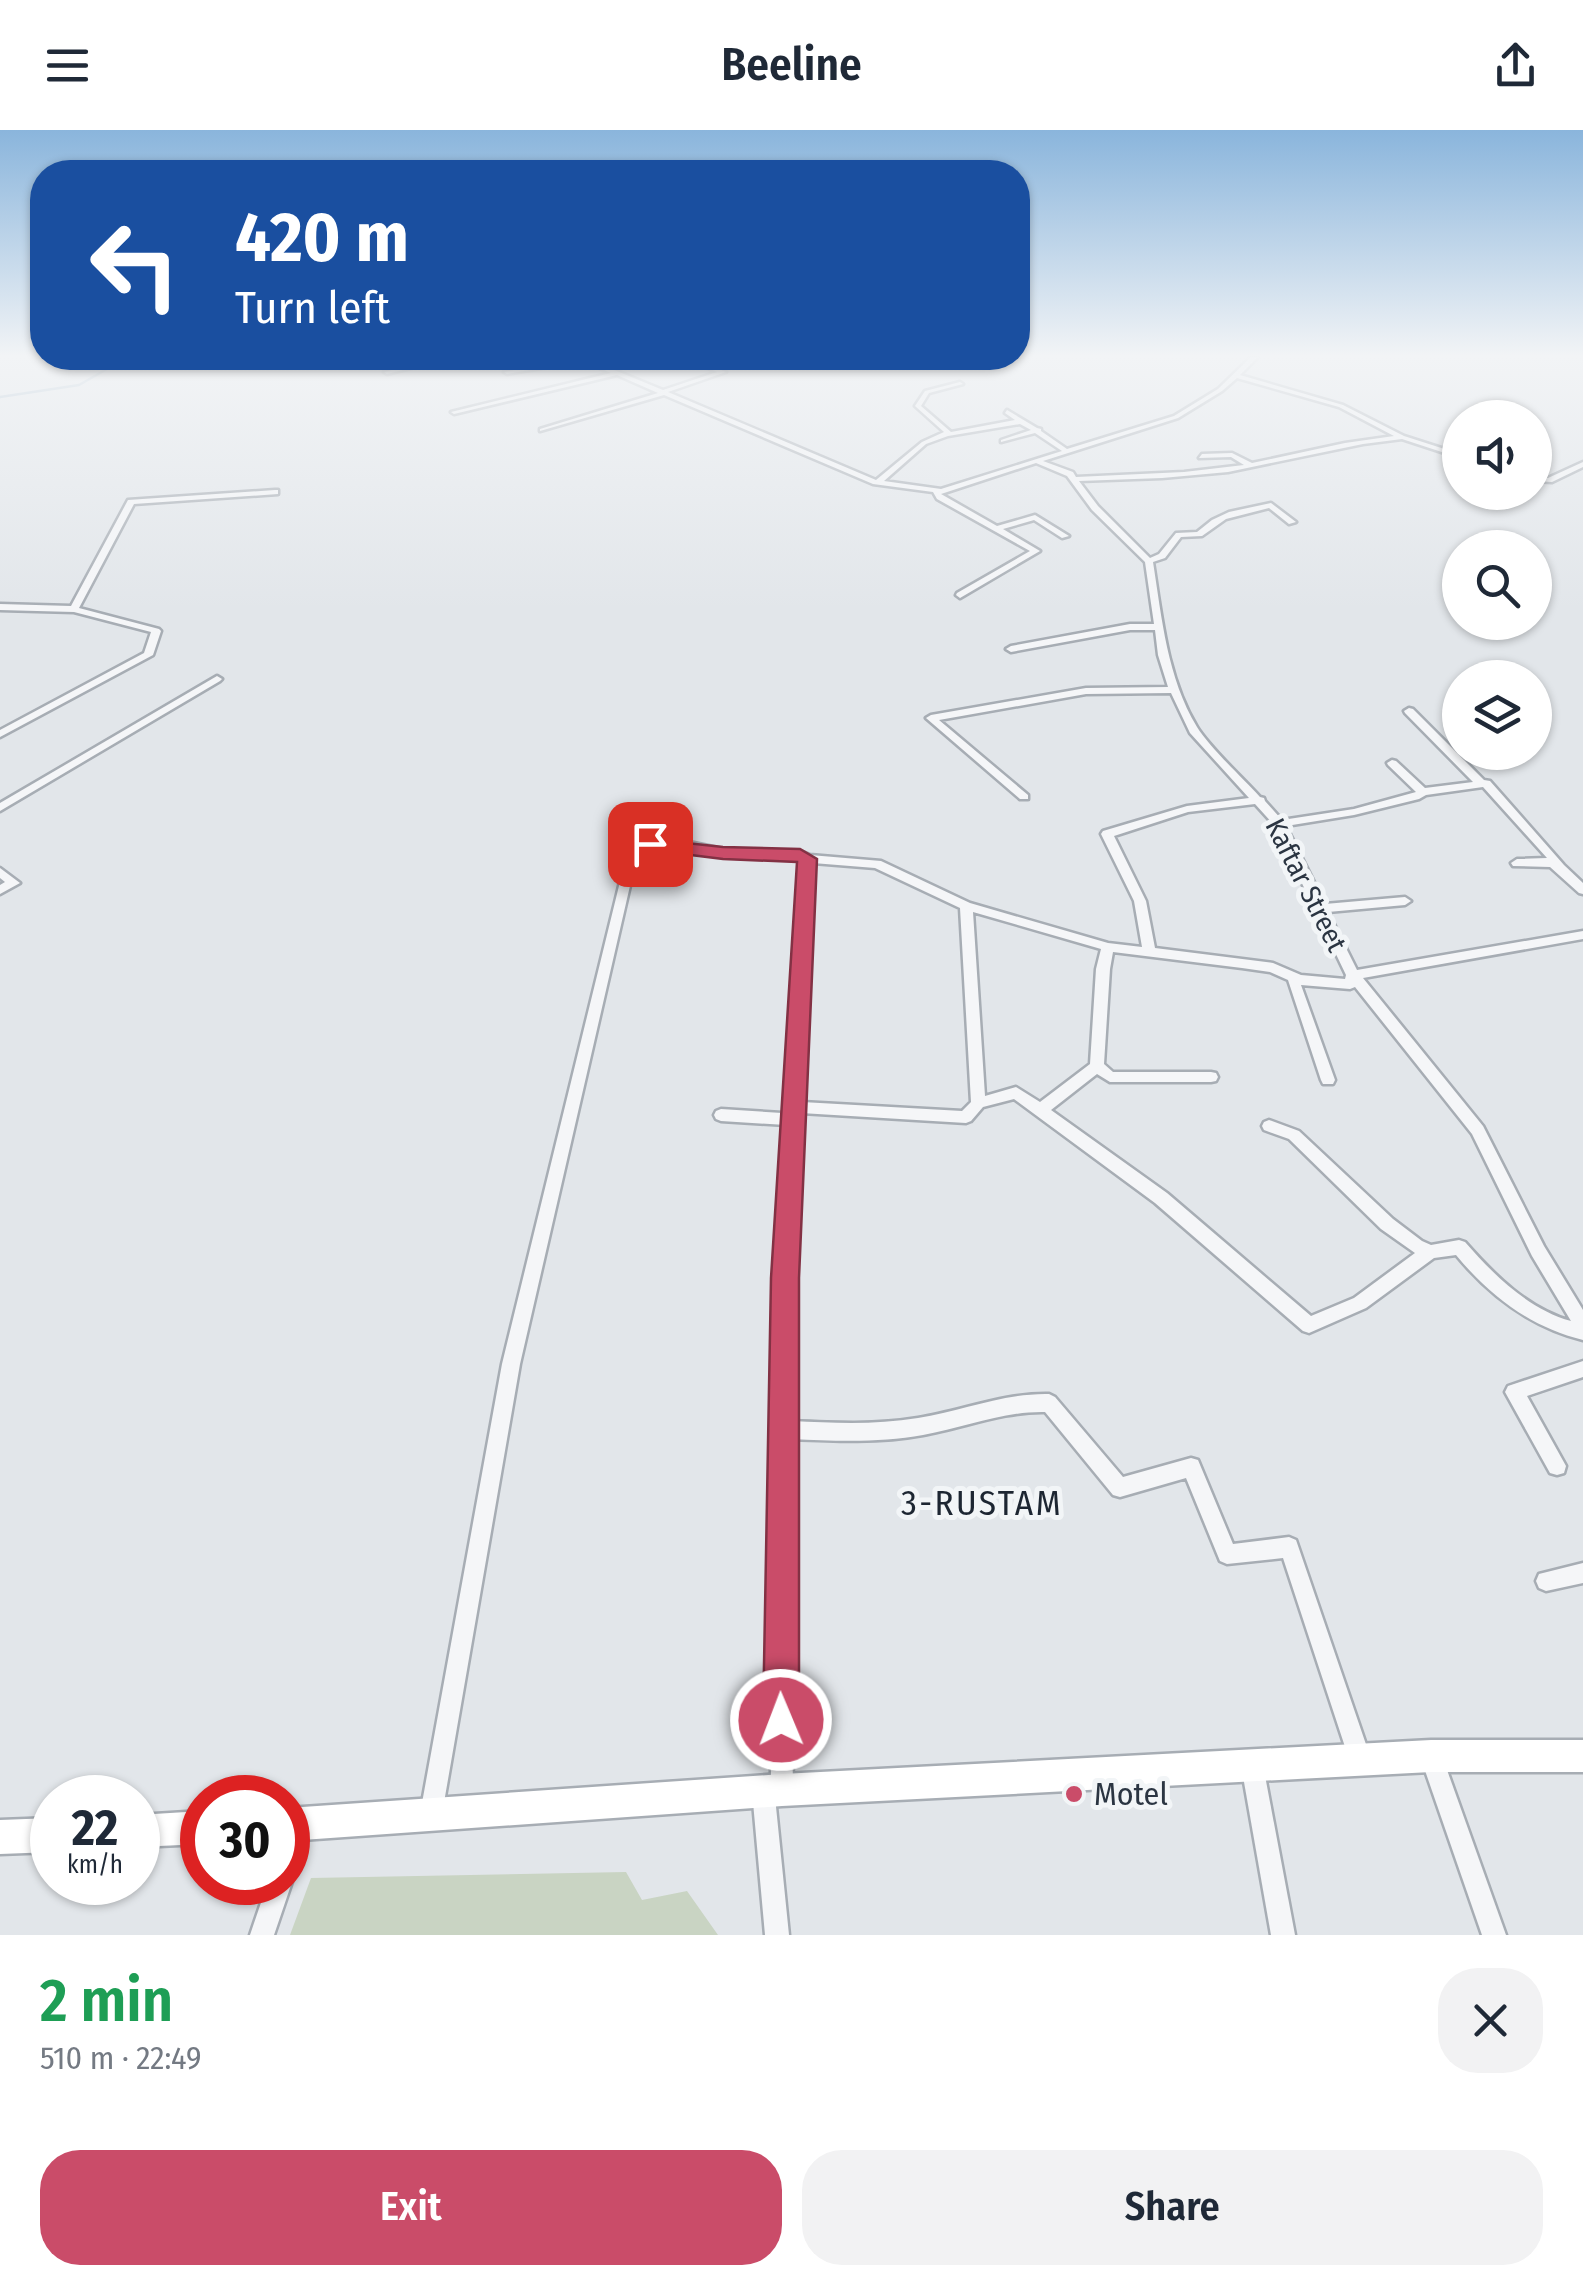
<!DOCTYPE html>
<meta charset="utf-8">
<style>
:root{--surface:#fff;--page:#f2f2f3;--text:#1f2937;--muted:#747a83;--accent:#ca4c69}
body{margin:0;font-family:"Fira Sans Condensed",sans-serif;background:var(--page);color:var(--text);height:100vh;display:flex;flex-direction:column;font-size:38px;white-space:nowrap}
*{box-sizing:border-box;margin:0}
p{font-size:32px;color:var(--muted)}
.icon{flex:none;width:55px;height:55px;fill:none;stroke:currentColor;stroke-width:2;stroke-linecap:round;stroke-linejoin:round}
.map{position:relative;height:1805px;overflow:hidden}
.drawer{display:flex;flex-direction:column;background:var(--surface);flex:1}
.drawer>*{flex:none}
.guide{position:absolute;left:30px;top:30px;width:1000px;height:210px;border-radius:40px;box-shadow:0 2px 8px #0004;background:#1a4fa0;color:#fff;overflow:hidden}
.controls{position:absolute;left:1442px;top:270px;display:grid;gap:20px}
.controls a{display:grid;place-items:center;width:110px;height:110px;border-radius:50%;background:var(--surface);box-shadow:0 2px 8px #0004;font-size:50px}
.speed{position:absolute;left:30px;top:1645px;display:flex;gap:20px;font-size:50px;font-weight:700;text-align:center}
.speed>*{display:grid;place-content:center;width:130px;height:130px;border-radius:50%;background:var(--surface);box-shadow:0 2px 8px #0004;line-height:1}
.speed small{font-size:25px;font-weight:400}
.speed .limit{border:15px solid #d22;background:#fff;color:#111}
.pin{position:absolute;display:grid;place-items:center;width:85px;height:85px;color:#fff;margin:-42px;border-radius:20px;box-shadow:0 5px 15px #0006}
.me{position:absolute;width:110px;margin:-55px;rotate:359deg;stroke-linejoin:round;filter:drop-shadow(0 0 8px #0008)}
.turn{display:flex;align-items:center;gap:35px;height:210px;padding:0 40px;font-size:45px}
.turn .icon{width:130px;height:130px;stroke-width:2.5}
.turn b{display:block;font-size:70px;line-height:85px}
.round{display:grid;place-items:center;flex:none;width:105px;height:105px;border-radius:40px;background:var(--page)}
.headline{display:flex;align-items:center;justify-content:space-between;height:170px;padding:0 40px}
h1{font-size:60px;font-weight:600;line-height:75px;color:#1e9e55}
.primary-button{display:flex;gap:20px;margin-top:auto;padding:20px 40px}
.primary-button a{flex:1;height:115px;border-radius:40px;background:var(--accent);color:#fff;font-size:40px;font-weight:600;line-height:115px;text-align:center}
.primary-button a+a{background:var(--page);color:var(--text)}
header{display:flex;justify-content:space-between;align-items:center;height:130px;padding:0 40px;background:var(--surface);font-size:45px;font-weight:600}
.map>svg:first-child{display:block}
.green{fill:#c9d4c3}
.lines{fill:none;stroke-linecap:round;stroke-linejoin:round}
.stream{stroke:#9eb6c9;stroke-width:2.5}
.minor-casing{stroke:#a7adb4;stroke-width:5}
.secondary-casing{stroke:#a7adb4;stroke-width:5}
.minor{fill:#f5f6f8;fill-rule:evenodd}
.secondary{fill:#fff;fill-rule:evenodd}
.route{fill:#ca4c69;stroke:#833144;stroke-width:2.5}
.poi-dot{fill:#ca4c69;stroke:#f2f5f7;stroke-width:4}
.labels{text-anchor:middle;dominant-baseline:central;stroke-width:10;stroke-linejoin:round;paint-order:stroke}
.street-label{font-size:28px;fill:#2b3542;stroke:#f2f5f7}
.near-poi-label{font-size:32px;fill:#2b3542;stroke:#f2f5f7;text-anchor:start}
.near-neighbourhood-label{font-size:35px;letter-spacing:2.5px;fill:#1d2632;stroke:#f2f5f7}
</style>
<header><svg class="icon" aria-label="menu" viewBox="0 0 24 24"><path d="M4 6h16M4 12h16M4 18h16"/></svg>Beeline<svg class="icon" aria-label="share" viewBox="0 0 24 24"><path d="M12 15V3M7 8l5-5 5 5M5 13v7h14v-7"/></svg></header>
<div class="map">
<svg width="1583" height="1805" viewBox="0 0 1583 1805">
<rect width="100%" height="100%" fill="#e2e6ea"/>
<polygon class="green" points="626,1742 642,1770 687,1761 718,1805 290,1805 311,1748"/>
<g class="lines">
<polyline class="stream" points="0,267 79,255 107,239 142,228"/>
<g class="minor-casing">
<g id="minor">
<path d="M1251,227H1258L1240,245L1343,275L1404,306L1460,324V328L1402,309L1363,314L1228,342L1162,348L1079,351L1098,376L1150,428L1159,424L1176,403L1197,402L1212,390L1229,382L1271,373L1296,392L1289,394L1269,378L1226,389L1202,406L1181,407L1165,428L1153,432C1162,489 1167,547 1197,597C1210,618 1242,647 1260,667L1264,668L1265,671L1282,690L1354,679L1416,662L1388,635L1387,633L1392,630L1396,631L1425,658L1473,652L1405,583L1404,581L1409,578L1413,579L1484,650L1490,651L1564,735L1583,753V764L1579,763L1550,737L1513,736L1511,733L1517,729L1547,728L1483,657L1426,665L1419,669L1354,685L1286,696L1325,774L1405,767L1411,771L1405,775L1328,782L1357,840L1583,801V809L1363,848L1483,996L1544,1116L1583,1180V1210C1530,1197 1490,1166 1456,1125L1434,1128L1366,1178L1309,1203L1303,1201L1155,1073L1014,969L983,977L971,991L966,993L801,983L793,1148L792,1291C834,1293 876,1295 918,1288C962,1281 1004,1263 1049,1264L1055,1267L1123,1347L1191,1328L1198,1330L1233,1414L1289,1407L1296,1410L1371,1629L1368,1637L1360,1640L1352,1637L1349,1629L1283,1428L1227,1434L1220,1431L1186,1348L1120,1367L1113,1365L1045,1282C1003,1281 964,1298 923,1305C880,1313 835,1311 792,1309L790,1449L793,1659L790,1667L782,1670L775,1667L789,1805H765L752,1661L755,1653L763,1650L771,1653C770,1433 773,1214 786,995L721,991L716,989L714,985L716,981L721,979L782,983L787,976L801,731L798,729L723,727L689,720L638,721L520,1234L442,1684L439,1692L431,1695L423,1692L420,1684L502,1234L629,715L689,712L723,719L800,721L810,725L881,731L970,773L1108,813L1142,817L1134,771L1101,704L1103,701L1187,676L1249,668L1190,603L1171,563L1086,564L939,590L1028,665V669H1020L926,588L931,585L1086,558L1168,557L1158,525L1155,500H1130L1011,522L1006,519L1011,516L1130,494H1154L1145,432L1092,380L1067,346L1036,333L941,364L997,396L1035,385L1069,406L1062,408L1034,390L1003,399L1040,421L960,468L956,465L957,463L1030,421L937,369L933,362L873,354L664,265L540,301V299L658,263L617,245L454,284L451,282L611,243L583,231L507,244L504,242L578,228H585L663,260L717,242L684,228H691L726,242L668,262L876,350L922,312L944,302L915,276L925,261L960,252L963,254L929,263L921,276L951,302L1015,290L1005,283L1007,280L1037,298L1041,299V301L1067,319L1174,286L1218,259ZM1237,248L1339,277L1394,306L1345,313L1252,333L1232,323L1202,324L1199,328L1231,327L1244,335L1184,342L1076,347L1073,342L1043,331L1178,288L1222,261ZM1020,294L1031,300L1001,310V312L1035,303L1062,321L941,359L884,351L926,314L948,306ZM1255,674L1274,695L1346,845L1345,849L1301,845L1273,833L1155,818L1146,771L1114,706L1188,682ZM813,733L875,738L960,778L971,972L962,981L802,972ZM973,782L1101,819L1096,839L1090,934L1040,972L1016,957L985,966ZM1113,822L1242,838L1270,842L1288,850L1321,950L1323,954H1333L1335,950L1301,855L1350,859L1355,857L1472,1004L1532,1126L1571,1191C1528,1179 1494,1145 1465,1112L1459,1110L1431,1115L1422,1111L1393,1089L1299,1001L1269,990L1264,992L1262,996L1264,1000L1289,1009L1381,1099L1415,1123L1354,1168L1311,1186L1167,1063L1051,980L1097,944L1110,952H1211L1216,951L1218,947L1216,943L1211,942H1113L1104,934L1110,839Z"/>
<polygon points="441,228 450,228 387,244 384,242"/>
<polygon points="1583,332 1583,337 1552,352 1535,351 1535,347 1548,348"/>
<polygon points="275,360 278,360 278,364 134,374 79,478 159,499 161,501 153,525 0,607 0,600 144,523 151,502 74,482 0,480 0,474 71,476 128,370"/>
<polygon points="217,546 222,549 220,551 0,681 0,673"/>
<polygon points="0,738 20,753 0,764 0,755 5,752 0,748"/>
<polygon points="1583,1231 1583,1247 1527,1266 1566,1336 1564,1343 1557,1345 1550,1343 1505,1262 1508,1256"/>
<polygon points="1583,1433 1583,1453 1546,1461 1539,1458 1536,1451 1539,1444"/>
<polygon points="1431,1615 1439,1618 1442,1626 1506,1805 1482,1805 1420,1626 1423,1618"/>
<polygon points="1252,1624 1260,1627 1263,1635 1295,1805 1271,1805 1241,1635 1244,1627"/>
<polygon points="298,1685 306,1688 309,1696 296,1736 288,1740 288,1694 290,1688"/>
<polygon points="288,1743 292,1752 274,1805 250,1805 268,1752 288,1752"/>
</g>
</g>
<g class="secondary-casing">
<g id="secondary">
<polygon points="1431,1610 1583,1610 1583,1642 1431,1642 782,1676 288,1711 288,1678 782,1644"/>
<polygon points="202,1681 202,1714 138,1717 138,1685"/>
<polygon points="52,1688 52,1722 0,1724 0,1690"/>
</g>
</g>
<use href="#minor" class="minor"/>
<use href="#secondary" class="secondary"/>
</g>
<linearGradient id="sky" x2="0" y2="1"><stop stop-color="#8ab5dc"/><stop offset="0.47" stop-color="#f2f4f6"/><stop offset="1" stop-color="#f2f4f6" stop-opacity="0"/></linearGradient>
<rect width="1583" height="480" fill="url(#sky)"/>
<polygon class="route" points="650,709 723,717 800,719 817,729 799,1148 799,1590 794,1602 781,1607 769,1602 763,1590 771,1148 797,732 723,729 643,719 641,714"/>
<circle class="poi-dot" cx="1074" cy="1664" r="10"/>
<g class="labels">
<g class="street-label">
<text transform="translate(1306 755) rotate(63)">Kaftar Street</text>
</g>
<g class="near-poi-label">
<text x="1094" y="1664">Motel</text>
</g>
<g class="near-neighbourhood-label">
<text x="982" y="1373">3-RUSTAM</text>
</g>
</g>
</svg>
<div class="controls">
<a><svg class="icon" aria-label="sound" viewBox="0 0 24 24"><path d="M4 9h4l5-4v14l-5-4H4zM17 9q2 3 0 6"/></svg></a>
<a><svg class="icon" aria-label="search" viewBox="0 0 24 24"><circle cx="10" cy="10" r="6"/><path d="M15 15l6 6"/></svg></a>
<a><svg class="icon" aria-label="layers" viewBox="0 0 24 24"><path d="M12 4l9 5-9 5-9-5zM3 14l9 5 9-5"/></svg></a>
</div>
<div class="speed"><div>22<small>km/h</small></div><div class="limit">30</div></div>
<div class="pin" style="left:650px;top:714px;background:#d93025"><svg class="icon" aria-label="arrive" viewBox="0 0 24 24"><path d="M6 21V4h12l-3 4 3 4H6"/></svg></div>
<svg class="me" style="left:781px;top:1590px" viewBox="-20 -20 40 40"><circle r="17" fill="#ca4c69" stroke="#fff" stroke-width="3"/><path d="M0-11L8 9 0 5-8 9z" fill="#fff"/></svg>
<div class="guide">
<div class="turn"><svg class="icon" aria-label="left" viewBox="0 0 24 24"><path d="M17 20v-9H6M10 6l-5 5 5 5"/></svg><div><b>420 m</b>Turn left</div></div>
</div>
</div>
<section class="drawer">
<div class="headline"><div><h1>2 min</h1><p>510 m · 22:49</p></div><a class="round"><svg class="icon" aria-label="close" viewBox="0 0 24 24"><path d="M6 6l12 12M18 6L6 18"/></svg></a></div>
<div class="primary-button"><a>Exit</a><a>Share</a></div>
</section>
